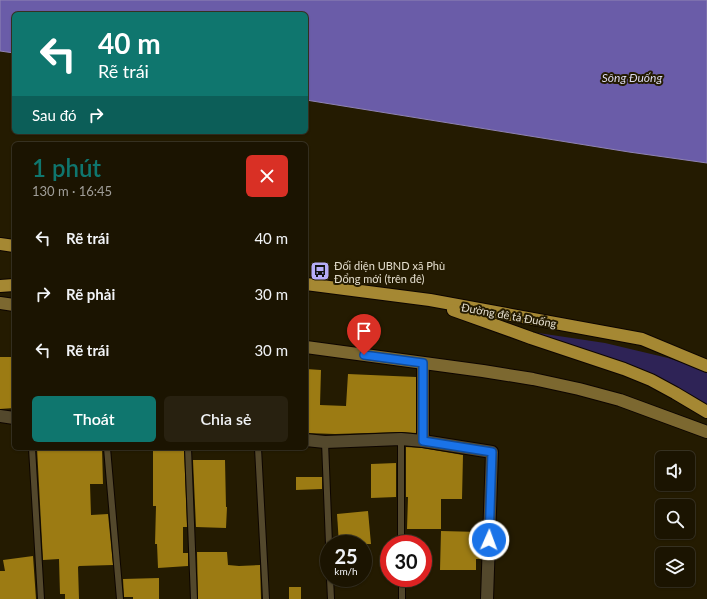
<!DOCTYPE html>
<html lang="vi">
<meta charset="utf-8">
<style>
:root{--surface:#1b1401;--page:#282110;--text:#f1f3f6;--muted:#a09e99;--line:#393323;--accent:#0f766e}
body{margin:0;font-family:Lato,sans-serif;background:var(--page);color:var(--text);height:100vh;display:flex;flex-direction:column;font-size:15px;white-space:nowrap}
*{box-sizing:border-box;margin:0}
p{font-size:13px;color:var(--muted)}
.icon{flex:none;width:22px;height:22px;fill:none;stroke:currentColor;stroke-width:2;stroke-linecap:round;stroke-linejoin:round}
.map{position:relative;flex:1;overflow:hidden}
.side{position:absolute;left:12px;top:142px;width:296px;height:308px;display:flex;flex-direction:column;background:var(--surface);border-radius:6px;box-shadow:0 1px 3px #0004,0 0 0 1px var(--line)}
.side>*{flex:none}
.guide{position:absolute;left:12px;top:12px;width:296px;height:122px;border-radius:6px;box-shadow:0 1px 3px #0004,0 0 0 1px var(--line);background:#0f766e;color:#fff;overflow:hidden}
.controls{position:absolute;left:655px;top:451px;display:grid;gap:8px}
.controls a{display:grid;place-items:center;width:40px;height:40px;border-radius:6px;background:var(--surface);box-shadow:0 1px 3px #0004,0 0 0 1px var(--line);font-size:20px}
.speed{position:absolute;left:320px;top:535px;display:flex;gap:8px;font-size:20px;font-weight:700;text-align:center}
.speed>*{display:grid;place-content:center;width:52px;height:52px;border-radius:50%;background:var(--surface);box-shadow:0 1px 3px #0004,0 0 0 1px var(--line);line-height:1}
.speed small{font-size:10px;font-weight:400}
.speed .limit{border:6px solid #d22;background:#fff;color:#111}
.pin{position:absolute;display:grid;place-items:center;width:34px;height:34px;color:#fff;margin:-41px -17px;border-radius:50% 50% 50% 0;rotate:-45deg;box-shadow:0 0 4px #0007}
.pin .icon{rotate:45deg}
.me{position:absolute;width:44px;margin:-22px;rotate:2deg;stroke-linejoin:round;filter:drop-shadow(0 0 3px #0008)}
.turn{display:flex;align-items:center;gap:14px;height:84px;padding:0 20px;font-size:18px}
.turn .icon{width:52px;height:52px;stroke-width:2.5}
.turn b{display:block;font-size:28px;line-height:34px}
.then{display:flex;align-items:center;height:38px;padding:0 20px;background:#0003;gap:8px;font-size:15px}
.round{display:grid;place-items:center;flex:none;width:42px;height:42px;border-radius:6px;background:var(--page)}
.summary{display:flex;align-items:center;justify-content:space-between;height:68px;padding:0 20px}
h1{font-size:24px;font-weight:600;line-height:30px;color:var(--accent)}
.primary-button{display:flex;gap:8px;margin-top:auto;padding:8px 20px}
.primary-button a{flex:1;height:46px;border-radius:6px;background:var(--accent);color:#fff;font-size:16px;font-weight:600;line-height:46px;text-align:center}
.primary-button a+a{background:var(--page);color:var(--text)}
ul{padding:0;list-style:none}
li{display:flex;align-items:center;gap:12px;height:56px;padding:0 20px}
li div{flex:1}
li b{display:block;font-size:15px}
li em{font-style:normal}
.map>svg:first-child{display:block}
.green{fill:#2e2356}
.water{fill:#6a5ca8;stroke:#8f83b3}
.building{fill:#9c7b13}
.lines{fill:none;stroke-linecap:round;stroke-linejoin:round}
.lane-casing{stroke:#0d0500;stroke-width:8}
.street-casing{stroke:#0d0500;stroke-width:14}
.secondary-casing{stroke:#0d0500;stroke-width:14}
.primary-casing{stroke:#0d0500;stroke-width:14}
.lane{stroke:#53482c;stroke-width:6}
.street{stroke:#53482c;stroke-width:12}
.secondary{stroke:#7c6830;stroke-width:12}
.primary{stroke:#a58833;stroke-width:12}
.route-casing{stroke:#114b97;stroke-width:10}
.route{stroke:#1a73e8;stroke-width:7}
.labels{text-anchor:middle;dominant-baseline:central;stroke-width:4;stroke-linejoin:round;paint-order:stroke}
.poi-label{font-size:11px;fill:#e4dece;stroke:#241b01;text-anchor:start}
.street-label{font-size:11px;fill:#e4dece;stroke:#241b01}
.water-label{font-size:12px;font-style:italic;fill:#dbd9ef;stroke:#241b01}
</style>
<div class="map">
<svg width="707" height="599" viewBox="0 0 707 599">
<rect width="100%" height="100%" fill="#241b01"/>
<polygon class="green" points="525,331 605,343 668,358 695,367 707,373 707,406"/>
<polygon class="water" points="0,0 707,0 707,163 629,152 306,100 306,14 14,14 14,53 0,51"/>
<g class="building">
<polygon points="0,357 14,357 14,408 0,409"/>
<polygon points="306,369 321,370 320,405 346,406 348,374 416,377 416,433 401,432 335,434 306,433"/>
<polygon points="406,447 422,448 463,455 462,499 441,499 441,529 407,529 408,497 406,497"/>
<polygon points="37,448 102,448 103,484 90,484 91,515 108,514 113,565 79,566 78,567 79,599 65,599 65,594 60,594 59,559 43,560"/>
<polygon points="153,448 184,448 187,527 183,527 183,553 188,553 188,566 158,568 157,544 155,544 156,506 153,506"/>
<polygon points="193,460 225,460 226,507 227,507 226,528 196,527"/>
<polygon points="396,463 396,497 371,498 371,464"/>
<polygon points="296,477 322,477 322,489 296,490"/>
<polygon points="368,511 371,544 339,544 337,514"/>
<polygon points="441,531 480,532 481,559 476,559 476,570 440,570"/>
<polygon points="197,552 227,552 228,565 239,566 260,565 261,599 198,599"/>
<polygon points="33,556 36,599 0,599 0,571 5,571 3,560"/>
<polygon points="159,578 159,599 133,599 133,597 124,597 123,579"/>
<rect x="289" y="587" width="12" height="12"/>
</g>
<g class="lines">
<g class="lane-casing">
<g id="lane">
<polyline points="401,439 401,544"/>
<polyline points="325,442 329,544"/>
<polyline points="32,448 41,599"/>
<polyline points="107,448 120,599"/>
<polyline points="188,448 194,599"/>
<polyline points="258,448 266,599"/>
<polyline points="330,578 331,599"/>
<polyline points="402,578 402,599"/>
</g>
</g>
<g class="street-casing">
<g id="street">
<polyline points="0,416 14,418"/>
<polyline points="306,440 325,442 401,439 423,441 492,452 487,599"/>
<polyline points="423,441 423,363"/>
</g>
</g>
<g class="secondary-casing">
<g id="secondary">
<polyline points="0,303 14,305"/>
<polyline points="306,347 483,371 533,379 579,389 620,400 707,432"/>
</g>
</g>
<g class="primary-casing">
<g id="primary">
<polyline points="0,244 14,246"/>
<polyline points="306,284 430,300 642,339 707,366"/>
<polyline points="0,286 14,285"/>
<polyline points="453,310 531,338 624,369 651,380 675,393 707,412"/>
</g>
</g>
<use href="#lane" class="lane"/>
<use href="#street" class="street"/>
<use href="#secondary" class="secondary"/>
<use href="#primary" class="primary"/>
</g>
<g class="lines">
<g class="route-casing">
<polyline id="route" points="364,355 423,363 423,441 492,452 489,540"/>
</g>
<use href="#route" class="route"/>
</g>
<defs>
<g id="bus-square" transform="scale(1)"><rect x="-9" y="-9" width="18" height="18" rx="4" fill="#b6acf8" stroke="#241b01"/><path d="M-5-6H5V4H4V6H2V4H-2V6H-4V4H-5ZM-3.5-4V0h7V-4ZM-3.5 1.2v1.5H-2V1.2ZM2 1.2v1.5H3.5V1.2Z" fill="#111"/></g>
</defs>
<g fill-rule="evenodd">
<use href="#bus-square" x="320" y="271"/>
</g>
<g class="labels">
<g class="poi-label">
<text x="334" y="265">Đối diện UBND xã Phù<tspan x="334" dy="13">Đổng mới (trên đê)</tspan></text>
</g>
<g class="street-label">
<text transform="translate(509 315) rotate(10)">Đường đê tả Đuống</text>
</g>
<g class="water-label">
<text x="632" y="77">Sông Đuống</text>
</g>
</g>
</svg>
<div class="controls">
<a><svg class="icon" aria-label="sound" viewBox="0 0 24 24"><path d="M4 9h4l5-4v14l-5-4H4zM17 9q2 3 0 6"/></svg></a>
<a><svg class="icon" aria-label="search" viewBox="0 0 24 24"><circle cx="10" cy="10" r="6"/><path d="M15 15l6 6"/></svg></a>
<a><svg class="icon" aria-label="layers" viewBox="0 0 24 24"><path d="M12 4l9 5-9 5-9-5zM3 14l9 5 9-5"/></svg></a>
</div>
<div class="speed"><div>25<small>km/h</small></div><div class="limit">30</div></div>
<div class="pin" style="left:364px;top:355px;background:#d93025"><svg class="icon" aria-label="arrive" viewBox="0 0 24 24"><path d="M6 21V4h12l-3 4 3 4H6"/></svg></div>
<svg class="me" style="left:489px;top:540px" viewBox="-20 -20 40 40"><circle r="17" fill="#1a73e8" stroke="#fff" stroke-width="3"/><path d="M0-11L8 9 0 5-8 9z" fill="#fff"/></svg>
<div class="guide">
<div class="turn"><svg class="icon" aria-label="left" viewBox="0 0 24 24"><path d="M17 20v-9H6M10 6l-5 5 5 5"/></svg><div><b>40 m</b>Rẽ trái</div></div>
<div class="then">Sau đó<svg class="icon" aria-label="right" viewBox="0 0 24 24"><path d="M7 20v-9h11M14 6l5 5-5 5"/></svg></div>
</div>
<section class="side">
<div class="summary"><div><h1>1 phút</h1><p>130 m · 16:45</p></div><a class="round" style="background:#d93025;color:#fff"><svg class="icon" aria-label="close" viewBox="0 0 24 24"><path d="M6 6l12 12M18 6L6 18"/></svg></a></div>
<ul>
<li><svg class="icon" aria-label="left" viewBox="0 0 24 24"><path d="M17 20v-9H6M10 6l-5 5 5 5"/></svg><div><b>Rẽ trái</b></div><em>40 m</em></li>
<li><svg class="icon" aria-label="right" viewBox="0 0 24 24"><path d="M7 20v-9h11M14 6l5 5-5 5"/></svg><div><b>Rẽ phải</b></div><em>30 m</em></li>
<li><svg class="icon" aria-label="left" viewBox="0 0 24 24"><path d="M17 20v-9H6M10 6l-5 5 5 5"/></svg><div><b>Rẽ trái</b></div><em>30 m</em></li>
</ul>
<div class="primary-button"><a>Thoát</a><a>Chia sẻ</a></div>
</section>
</div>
